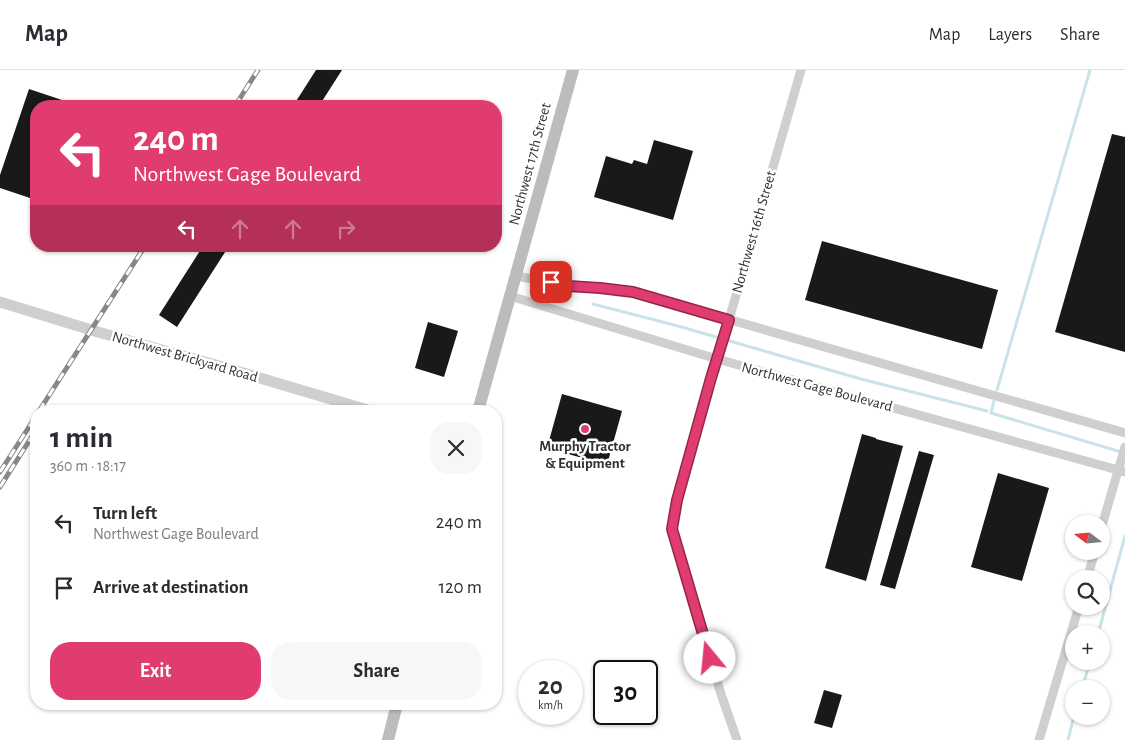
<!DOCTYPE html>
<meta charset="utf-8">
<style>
:root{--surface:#fff;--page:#f7f7f7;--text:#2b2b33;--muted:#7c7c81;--line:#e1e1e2;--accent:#e13c70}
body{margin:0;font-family:"Alegreya Sans",sans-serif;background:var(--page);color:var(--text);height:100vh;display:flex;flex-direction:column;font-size:19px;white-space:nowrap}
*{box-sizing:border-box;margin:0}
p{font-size:16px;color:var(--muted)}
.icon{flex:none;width:28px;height:28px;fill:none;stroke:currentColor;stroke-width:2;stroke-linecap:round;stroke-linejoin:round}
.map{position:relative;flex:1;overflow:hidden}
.sheet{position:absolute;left:30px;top:335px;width:472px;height:305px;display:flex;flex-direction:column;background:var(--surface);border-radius:20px;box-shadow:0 1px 4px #0004}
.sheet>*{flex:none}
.banner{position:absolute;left:30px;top:30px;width:472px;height:152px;border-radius:20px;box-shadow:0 1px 4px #0004;background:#e13c70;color:#fff;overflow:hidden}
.needle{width:32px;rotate:286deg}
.tools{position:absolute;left:1065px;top:445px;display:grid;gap:10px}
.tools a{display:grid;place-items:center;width:45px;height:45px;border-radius:50%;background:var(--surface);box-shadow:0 1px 4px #0004;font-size:25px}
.speed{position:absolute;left:518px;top:590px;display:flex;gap:10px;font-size:25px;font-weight:700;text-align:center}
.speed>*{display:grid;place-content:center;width:65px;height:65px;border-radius:50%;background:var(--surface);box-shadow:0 1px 4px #0004;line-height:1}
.speed small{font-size:12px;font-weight:400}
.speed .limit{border:2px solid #111;border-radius:8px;background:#fff;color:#111}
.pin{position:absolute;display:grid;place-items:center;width:42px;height:42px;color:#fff;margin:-21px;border-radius:10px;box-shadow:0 2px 8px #0006}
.me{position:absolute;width:55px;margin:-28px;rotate:343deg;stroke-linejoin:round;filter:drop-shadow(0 0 4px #0008)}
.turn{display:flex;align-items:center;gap:18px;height:105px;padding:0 20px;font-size:22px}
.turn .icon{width:65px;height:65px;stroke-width:2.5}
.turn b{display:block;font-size:35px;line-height:42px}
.lanes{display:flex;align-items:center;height:48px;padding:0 20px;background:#0003;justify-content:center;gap:25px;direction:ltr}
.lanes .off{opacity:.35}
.round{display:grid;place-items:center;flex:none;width:52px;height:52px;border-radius:20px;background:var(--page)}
.head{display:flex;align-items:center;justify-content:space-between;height:85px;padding:0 20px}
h1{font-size:30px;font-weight:600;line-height:38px}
.primary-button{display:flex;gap:10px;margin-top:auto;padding:10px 20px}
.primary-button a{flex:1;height:58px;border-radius:20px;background:var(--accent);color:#fff;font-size:20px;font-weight:600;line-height:58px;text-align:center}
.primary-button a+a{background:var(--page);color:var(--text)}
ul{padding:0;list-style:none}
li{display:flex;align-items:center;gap:15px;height:65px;padding:0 20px}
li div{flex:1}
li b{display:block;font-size:19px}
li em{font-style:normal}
header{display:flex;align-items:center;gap:30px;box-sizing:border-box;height:70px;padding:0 25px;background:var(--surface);border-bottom:1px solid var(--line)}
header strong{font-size:24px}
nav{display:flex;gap:28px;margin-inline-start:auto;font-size:18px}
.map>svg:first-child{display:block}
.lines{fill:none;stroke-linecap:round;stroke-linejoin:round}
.stream{stroke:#c9e4e9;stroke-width:3}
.building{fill:#191919}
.minor{stroke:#cfcfcf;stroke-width:9}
.tertiary{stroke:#cfcfcf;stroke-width:11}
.secondary{stroke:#bcbcbc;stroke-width:12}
.rail-casing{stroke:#878787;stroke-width:5}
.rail{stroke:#fff;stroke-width:3;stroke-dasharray:9;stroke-linecap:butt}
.route-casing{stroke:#922749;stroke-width:12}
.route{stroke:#e13c70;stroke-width:9}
.poi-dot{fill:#e13c70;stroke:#fff;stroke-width:2}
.labels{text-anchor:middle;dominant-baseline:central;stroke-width:5;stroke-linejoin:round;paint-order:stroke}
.street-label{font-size:15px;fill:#323232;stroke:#fff}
.poi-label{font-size:15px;font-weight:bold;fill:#323232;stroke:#fff}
</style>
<header>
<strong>Map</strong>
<nav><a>Map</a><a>Layers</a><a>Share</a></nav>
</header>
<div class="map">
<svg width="1125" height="670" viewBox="0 0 1125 670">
<rect width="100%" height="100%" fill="#fff"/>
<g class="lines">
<g class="stream">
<polyline points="593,234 678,256 861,309 987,341"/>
<polyline points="997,320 1090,0"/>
<polyline points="994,331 991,343 1121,382"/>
<polyline points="1098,564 1125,466"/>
<polyline points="1082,619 1090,591"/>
<polyline points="1068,670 1074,646"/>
</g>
</g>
<g class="building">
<polygon points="316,0 342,0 319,36 293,36"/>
<polygon points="29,19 77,35 77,36 36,36 36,130 0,118 0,105"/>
<polygon points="1112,64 1125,67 1125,282 1055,262"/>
<polygon points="654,70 693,81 673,150 594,127 606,86 632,94 634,90 647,94"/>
<polygon points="822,171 998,220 982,279 805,230"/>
<polygon points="203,176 229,176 177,257 159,245"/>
<polygon points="428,252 458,261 444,307 415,298"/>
<polygon points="562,324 622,341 607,395 547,378"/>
<polygon points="862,364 876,368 876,369 903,376 866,511 825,498"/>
<polygon points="919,381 934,385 895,519 880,515"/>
<polygon points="998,403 1049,418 1022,511 971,497"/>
<polygon points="824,620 842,625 832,658 814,653"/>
</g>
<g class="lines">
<g class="minor">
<polyline points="516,206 569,216 600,218 633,222 1125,363"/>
<polyline points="510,226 717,289 1125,402"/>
<polyline points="1101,459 1125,377"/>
<polyline points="1087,509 1095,481"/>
<polyline points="737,670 721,624 672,459 677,430 801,0"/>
<polyline points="1039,670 1079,536"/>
</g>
<polyline class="tertiary" points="0,232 98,262 230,299 371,341"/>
<g class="secondary">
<polyline points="478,341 573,0"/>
<polyline points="388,670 397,634"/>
</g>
<g class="rail-casing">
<g id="rail">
<polyline points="235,36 258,0"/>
<polyline points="39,341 145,176"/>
<polyline points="0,402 36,346"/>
<polyline points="0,417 36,360"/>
</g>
</g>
<use href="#rail" class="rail"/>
</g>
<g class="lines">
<g class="route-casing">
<polyline id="route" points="551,212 568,216 600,218 633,222 729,250 711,308 677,430 672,459 710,588"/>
</g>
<use href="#route" class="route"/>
</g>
<circle class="poi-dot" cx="585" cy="359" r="5"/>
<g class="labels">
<g class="street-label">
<text transform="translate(530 94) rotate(-75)">Northwest 17th Street</text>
<text transform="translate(754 162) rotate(-74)">Northwest 16th Street</text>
<text transform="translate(185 287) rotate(16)">Northwest Brickyard Road</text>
<text transform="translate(817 317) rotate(15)">Northwest Gage Boulevard</text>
</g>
<g class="poi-label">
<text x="585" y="376">Murphy Tractor<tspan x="585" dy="17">&amp; Equipment</tspan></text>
</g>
</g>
</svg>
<div class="tools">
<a><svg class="needle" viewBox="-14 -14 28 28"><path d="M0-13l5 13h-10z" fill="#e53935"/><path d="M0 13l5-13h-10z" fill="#7c7c81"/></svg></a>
<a><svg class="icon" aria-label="search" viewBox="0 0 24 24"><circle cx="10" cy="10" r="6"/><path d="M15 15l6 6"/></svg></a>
<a>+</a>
<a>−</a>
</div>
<div class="speed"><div>20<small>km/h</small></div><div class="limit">30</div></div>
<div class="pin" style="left:551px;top:212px;background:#d93025"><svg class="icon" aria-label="arrive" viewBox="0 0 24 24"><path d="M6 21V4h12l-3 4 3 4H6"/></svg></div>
<svg class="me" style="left:710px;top:588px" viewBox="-20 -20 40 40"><circle r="19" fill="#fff"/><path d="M0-13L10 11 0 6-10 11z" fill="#e13c70"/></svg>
<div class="banner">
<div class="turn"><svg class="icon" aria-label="left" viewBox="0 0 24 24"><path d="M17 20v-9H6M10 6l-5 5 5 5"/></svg><div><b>240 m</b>Northwest Gage Boulevard</div></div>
<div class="lanes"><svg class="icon" aria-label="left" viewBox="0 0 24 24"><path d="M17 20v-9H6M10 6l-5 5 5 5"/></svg><svg class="icon off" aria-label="ahead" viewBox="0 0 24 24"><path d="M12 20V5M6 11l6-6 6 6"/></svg><svg class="icon off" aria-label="ahead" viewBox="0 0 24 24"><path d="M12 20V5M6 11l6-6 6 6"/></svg><svg class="icon off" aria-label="right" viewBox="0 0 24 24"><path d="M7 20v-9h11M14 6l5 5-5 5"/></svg></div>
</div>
<section class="sheet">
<div class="head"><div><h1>1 min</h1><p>360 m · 18:17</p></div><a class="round"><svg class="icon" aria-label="close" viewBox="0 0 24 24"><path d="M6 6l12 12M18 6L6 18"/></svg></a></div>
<ul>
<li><svg class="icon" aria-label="left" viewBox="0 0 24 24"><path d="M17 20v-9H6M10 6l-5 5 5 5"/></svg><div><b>Turn left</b><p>Northwest Gage Boulevard</p></div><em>240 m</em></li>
<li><svg class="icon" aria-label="arrive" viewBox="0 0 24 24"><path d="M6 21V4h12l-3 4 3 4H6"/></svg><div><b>Arrive at destination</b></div><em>120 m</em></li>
</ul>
<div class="primary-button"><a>Exit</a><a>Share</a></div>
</section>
</div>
